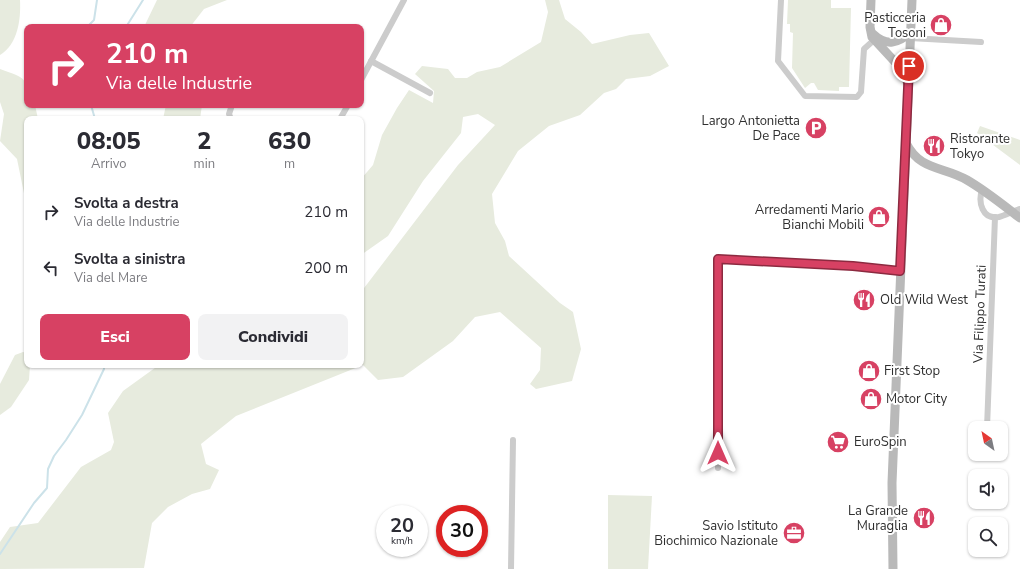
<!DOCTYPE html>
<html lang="it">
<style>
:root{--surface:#fff;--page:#f2f2f3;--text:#2b2b33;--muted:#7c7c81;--accent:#d74163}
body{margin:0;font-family:"Nunito Sans",sans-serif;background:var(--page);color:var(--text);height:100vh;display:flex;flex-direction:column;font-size:15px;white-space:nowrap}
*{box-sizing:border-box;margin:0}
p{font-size:13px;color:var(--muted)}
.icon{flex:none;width:22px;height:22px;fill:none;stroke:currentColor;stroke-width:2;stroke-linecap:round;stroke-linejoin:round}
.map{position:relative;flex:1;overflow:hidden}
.panel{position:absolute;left:24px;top:116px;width:340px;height:252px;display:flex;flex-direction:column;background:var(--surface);border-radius:8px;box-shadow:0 1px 3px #0004}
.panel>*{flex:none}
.top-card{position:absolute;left:24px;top:24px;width:340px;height:84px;border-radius:8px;box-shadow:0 1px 3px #0004;background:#d74163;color:#fff;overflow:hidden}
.needle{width:26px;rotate:327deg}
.buttons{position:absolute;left:968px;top:421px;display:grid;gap:8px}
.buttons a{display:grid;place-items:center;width:40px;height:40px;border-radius:8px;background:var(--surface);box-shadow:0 1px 3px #0004;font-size:20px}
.speed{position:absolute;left:376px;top:505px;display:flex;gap:8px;font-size:20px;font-weight:700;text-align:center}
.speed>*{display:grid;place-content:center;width:52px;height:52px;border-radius:50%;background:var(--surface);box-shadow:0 1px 3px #0004;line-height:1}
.speed small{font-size:10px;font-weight:400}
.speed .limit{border:6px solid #d22;background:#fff;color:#111}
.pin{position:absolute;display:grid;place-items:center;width:34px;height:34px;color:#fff;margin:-17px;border:2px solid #fff;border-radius:50%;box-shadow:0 1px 4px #0007}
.me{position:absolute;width:44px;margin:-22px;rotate:0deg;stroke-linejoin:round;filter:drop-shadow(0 0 3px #0008)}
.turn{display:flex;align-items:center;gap:14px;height:84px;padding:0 16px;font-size:18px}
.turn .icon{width:52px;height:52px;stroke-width:2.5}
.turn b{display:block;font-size:28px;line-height:34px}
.eta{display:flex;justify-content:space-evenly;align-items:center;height:68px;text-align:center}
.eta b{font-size:24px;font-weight:800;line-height:28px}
.button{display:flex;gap:8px;margin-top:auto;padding:8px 16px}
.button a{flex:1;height:46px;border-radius:8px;background:var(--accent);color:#fff;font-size:16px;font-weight:800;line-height:46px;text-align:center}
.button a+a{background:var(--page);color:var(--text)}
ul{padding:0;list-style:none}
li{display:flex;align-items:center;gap:12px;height:56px;padding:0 16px}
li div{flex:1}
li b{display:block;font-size:15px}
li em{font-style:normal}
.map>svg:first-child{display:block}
.green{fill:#e7ebde}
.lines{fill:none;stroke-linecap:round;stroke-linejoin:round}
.stream{stroke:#cce2e9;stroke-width:2}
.street{stroke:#ccc;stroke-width:6}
.secondary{stroke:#b9b9b9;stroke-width:9}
.route-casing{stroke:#8c2a40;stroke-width:10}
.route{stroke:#d74163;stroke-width:7}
.labels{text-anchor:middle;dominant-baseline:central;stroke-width:4;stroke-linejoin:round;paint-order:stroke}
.poi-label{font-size:13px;fill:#2f2f2f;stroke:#fff;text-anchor:end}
.street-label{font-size:13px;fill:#2f2f2f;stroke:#fff}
</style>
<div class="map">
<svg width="1020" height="569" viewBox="0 0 1020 569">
<rect width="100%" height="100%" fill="#fff"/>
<g class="green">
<path d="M0,0H20C21,19 18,44 0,55Z"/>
<polygon points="157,0 227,0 204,9 190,27 144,27"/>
<polygon points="545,0 559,0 565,19 581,32 592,44 630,35 649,33 669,66 650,76 626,79 616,89 604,93 580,115 549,126 518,151 492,194 495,223 505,241 509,256 560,303 573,312 581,349 572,381 536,389 530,384 540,370 541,348 500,312 475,317 453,341 403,377 378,380 363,365 236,416 201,444 206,464 219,470 210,489 192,494 168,507 152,523 144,568 0,569 0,542 10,527 38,523 81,467 111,450 114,442 108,413 123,391 159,365 361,365 361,292 458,165 495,125 478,114 463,117 461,133 423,181 388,236 361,255 361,179 373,165 382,135 397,108 409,90 433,103 434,91 415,74 422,66 448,69 455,78 467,78 477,72 500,67 541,42 548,12"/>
<polygon points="788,0 831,0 831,8 851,8 849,87 839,87 839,91 818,90 814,83 811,83 805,88 792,68 793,33 790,32 790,24 787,24"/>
<path d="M0,69C27,79 27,76 27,105H35L38,119H27V208L17,159L0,141L4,114L0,102Z"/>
<polygon points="166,105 202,105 200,119 163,119"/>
<polygon points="980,126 1020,140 1020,165 977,133"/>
<polygon points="23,352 27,353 27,365 30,365 29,380 11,407 0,415 0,384 15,355"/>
<polygon points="608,495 652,496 648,569 608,569"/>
</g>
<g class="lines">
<g class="stream">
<polyline points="87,27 94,20 97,0"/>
<polyline points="126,27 143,0"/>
<polyline points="91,105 95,119"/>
<polyline points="0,554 34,503 47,488 48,469 54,456 66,440 82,415 104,369 104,365"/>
</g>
<g class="street">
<polyline points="781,0 778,61 805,96 857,97 861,92 864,49 874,40"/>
<polyline points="910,38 981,42"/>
<polyline points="371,61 430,93"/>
<polyline points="361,80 404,0"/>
<polyline points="231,119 229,114 232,105"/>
<polyline points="340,119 348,105"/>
<path d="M982,190C978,202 982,220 999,217C1006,215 1013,211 1020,209"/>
<polyline points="987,428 995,217"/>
<polyline points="718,468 718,259 853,266 900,271"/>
<polyline points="511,569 513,440"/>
</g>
<g class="secondary">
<polyline points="871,0 870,27 872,37 896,63 908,83"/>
<path d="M873,34C887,47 898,43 911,32"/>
<path d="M906,143C920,171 943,166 967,180C986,191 1003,205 1020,218"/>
<polyline points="893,569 892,483 912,0"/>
</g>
</g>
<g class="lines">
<g class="route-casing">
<polyline id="route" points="718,453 718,259 853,266 900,271 909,66"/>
</g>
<use href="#route" class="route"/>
</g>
<defs>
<g id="shop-disc" transform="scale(1.15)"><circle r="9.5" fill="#d74163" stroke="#fff"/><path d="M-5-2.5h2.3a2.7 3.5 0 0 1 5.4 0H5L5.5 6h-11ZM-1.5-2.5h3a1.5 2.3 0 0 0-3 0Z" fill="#fff"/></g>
<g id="parking-disc" transform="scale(1.15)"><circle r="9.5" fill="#d74163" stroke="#fff"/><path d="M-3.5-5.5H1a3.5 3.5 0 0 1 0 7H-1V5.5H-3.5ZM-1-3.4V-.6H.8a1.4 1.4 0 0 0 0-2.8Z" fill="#fff"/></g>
<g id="restaurant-disc" transform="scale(1.15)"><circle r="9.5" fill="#d74163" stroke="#fff"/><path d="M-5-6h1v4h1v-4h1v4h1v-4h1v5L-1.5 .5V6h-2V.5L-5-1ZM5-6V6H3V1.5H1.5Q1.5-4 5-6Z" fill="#fff"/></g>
<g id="supermarket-disc" transform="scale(1.15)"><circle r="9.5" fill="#d74163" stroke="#fff"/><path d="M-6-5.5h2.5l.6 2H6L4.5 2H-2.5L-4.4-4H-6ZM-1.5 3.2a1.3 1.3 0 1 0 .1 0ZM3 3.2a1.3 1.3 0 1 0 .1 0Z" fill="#fff"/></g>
<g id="office-disc" transform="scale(1.15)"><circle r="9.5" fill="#d74163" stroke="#fff"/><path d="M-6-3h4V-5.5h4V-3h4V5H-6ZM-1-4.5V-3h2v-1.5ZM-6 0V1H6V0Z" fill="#fff"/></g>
</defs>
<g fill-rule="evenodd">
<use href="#shop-disc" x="941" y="25"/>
<use href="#parking-disc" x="816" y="128"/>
<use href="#restaurant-disc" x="934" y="146"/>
<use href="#shop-disc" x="879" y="217"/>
<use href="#restaurant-disc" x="864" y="300"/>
<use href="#shop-disc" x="869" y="371"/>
<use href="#shop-disc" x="871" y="399"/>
<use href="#supermarket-disc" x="838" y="442"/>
<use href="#restaurant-disc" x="924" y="518"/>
<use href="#office-disc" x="794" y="533"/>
</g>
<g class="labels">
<g class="poi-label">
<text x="926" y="18">Pasticceria<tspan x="926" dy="15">Tosoni</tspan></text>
<text x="800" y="121">Largo Antonietta<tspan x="800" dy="15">De Pace</tspan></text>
<text x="950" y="139" text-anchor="start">Ristorante<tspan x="950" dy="15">Tokyo</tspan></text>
<text x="864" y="210">Arredamenti Mario<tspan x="864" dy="15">Bianchi Mobili</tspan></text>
<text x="880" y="300" text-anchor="start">Old Wild West</text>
<text x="884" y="371" text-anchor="start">First Stop</text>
<text x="886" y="399" text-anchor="start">Motor City</text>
<text x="854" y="442" text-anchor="start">EuroSpin</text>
<text x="908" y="511">La Grande<tspan x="908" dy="15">Muraglia</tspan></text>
<text x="778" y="526">Savio Istituto<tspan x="778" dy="15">Biochimico Nazionale</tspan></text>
</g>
<g class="street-label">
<text transform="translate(980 314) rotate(-88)">Via Filippo Turati</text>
</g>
</g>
</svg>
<div class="buttons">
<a><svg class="needle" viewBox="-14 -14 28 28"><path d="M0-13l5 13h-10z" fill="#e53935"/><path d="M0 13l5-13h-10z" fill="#7c7c81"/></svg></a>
<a><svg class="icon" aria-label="sound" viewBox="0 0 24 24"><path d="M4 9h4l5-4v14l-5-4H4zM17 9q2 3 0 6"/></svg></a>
<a><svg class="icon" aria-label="search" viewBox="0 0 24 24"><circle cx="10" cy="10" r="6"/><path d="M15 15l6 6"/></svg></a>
</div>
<div class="speed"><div>20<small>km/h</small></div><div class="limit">30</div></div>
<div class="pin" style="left:909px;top:66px;background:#d93025"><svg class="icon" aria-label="arrive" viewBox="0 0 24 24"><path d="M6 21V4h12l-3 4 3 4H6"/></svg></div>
<svg class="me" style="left:718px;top:453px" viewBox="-20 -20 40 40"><path d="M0-17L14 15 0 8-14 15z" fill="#d74163" stroke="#fff" stroke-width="4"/></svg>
<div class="top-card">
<div class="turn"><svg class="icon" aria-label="right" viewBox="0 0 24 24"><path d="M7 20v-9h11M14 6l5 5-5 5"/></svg><div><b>210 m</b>Via delle Industrie</div></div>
</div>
<section class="panel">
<div class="eta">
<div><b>08:05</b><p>Arrivo</p></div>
<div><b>2</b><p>min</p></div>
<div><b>630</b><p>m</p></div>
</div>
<ul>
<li><svg class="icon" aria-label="right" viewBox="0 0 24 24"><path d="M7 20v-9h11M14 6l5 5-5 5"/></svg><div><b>Svolta a destra</b><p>Via delle Industrie</p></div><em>210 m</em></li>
<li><svg class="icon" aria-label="left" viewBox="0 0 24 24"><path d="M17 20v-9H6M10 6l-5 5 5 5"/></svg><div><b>Svolta a sinistra</b><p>Via del Mare</p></div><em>200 m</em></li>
</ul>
<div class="button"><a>Esci</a><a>Condividi</a></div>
</section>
</div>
